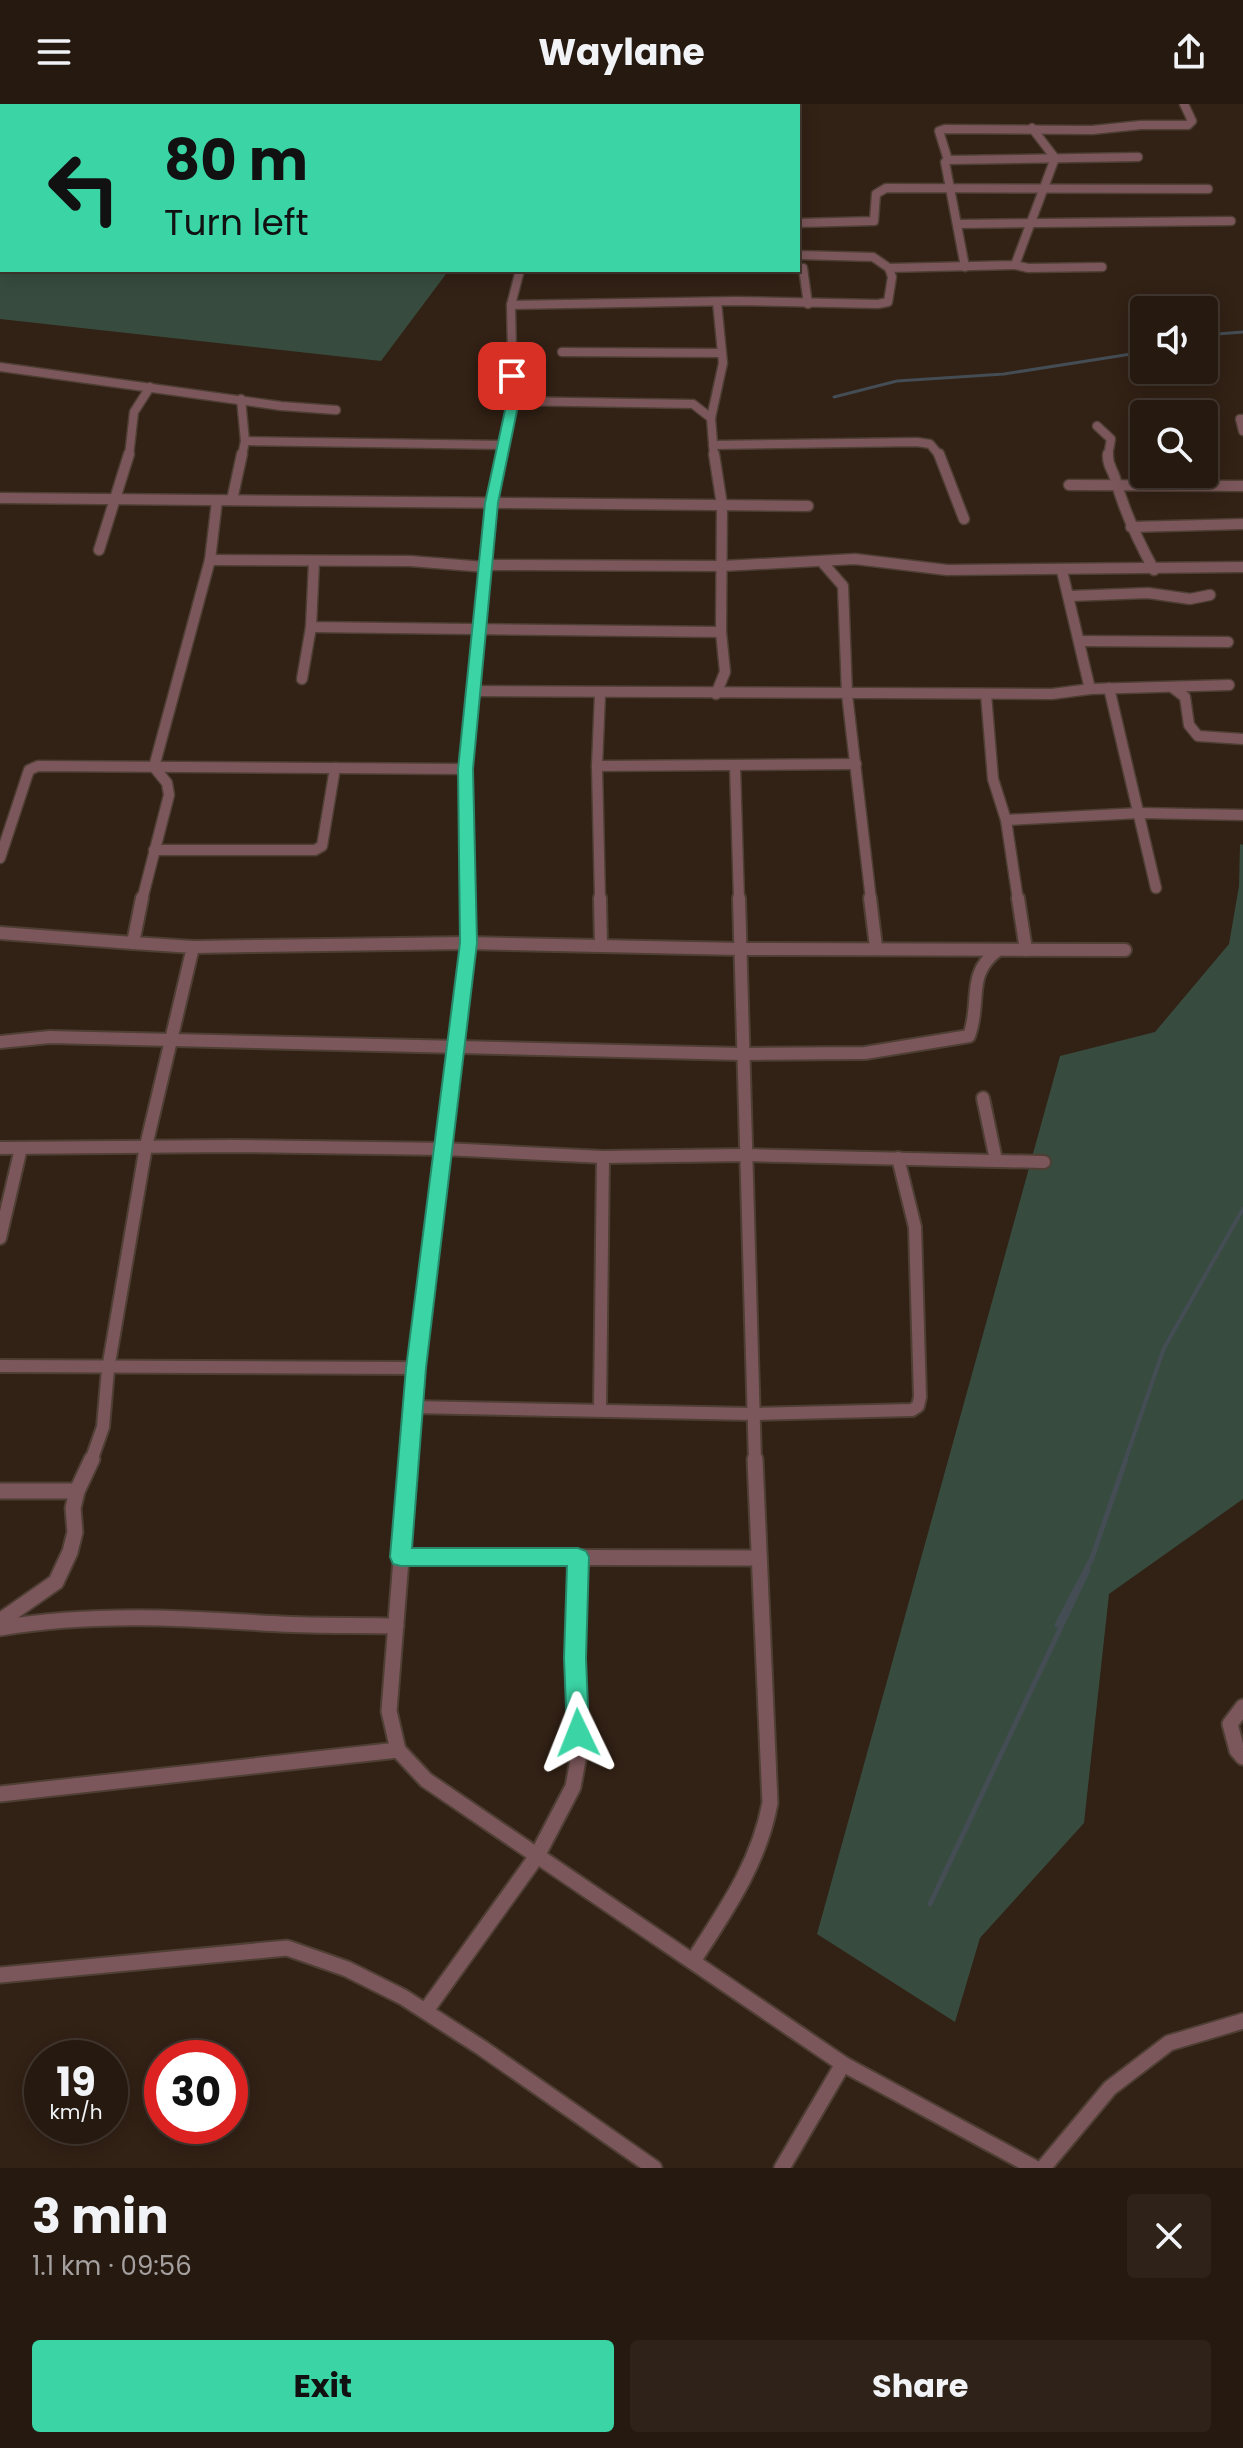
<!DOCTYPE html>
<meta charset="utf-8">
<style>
:root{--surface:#261910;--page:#2e2219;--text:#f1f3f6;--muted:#a4a09f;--line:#423830;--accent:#3bd4a4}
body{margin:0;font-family:Poppins,sans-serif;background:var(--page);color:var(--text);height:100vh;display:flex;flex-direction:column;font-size:30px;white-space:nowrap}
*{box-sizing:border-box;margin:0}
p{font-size:26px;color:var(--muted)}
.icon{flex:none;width:44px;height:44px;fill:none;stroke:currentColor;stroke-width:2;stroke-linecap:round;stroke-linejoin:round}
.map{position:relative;height:2064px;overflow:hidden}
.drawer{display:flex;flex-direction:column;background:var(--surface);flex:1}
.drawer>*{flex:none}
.hud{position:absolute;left:0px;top:0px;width:800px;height:168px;box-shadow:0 4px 20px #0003,0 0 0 2px var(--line);background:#3bd4a4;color:#111;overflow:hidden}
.tools{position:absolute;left:1130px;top:192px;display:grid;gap:16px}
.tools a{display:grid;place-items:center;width:88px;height:88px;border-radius:8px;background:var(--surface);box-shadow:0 4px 20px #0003,0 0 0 2px var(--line);font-size:40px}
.speed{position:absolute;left:24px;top:1936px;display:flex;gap:16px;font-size:40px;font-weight:700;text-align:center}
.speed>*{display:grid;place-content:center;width:104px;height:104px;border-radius:50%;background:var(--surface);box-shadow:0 4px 20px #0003,0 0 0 2px var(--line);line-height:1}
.speed small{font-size:20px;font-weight:400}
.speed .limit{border:12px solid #d22;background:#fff;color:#111}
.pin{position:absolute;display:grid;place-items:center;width:68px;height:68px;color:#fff;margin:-34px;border-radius:16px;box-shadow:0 4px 12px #0006}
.me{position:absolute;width:88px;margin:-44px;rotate:358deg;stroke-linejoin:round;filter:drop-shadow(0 0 6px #0008)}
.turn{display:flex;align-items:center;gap:28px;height:168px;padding:0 32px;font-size:36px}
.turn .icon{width:104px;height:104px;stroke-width:2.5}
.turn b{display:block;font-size:56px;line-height:68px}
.round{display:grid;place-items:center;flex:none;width:84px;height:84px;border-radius:8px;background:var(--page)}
.summary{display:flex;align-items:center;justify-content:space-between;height:136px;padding:0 32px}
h1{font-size:48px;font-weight:700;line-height:60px}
.action{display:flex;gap:16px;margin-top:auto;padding:16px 32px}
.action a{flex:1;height:92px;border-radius:8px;background:var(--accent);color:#111;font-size:32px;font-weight:700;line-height:92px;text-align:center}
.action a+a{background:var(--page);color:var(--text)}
header{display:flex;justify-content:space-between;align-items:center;height:104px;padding:0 32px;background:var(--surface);font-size:36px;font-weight:700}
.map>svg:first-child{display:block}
.green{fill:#374c3e}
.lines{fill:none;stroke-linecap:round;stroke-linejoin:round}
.stream-far2{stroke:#444c54;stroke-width:3}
.stream-far1{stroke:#444c54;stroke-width:4}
.stream{stroke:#444c54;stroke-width:5}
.minor-far3-casing{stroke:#4e3e33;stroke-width:11}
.minor-far2-casing{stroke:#4e3e33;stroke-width:13}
.minor-far1-casing{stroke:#4e3e33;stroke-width:16}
.minor-casing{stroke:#4e3e33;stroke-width:19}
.trunk-casing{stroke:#4e3e33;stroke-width:4}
.minor-far3{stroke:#7b575b;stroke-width:8}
.minor-far2{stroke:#7b575b;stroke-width:10}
.minor-far1{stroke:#7b575b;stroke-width:12}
.minor{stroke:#7b575b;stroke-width:15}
.trunk{fill:#e0929c;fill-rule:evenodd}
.route{fill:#3bd4a4;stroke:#268a6b;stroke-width:2}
</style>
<header><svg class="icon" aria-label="menu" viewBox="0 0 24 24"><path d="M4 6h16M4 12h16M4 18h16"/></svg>Waylane<svg class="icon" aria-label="share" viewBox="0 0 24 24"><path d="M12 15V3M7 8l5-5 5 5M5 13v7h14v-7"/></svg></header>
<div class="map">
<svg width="1243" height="2064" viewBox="0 0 1243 2064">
<rect width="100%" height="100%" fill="#322115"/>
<g class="green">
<polygon points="0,22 2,166 449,166 381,257 0,215"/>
<polygon points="1240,740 1243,741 1243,1395 1109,1490 1084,1719 980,1834 955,1918 817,1830 1060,952 1155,928 1229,840 1239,782"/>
</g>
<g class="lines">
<g class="stream-far2">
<polyline points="1204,237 1217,230 1243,228"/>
<polyline points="834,293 897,277 1004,270 1144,248"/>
</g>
<polyline class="stream-far1" points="1125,1357 1164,1244 1243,1105"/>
<polyline class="stream" points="930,1800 1088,1466 1057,1521 1092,1454 1126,1355"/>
<g class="minor-far3-casing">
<g id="minor-far3">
<polyline points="339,0 342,2"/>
<polyline points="948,56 939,27 945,25 1092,26 1141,21 1188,21 1192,17 1184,0"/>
<polyline points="798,119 874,117 876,90 886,84 1208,85"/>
<polyline points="958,120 1231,117"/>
<polyline points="798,151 873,153 889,164"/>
<polyline points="1015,161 1028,164 1102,163"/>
<polyline points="965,163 945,58 948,56 1138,53"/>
<polyline points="803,164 808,200"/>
<polyline points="511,201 736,197 878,200 888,198 892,173 889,164 1015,161 1055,54 1032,24"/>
<polyline points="562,248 721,249"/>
<polyline points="0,263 281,302 336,306"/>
<polyline points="241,295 245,337 242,352"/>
<polyline points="513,297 693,300 711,314"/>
<polyline points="1243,315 1240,315 1243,327"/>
<polyline points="1097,322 1111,335 1108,352"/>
<polyline points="245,337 504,341"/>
<polyline points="713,341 917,338 930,340 940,352"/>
<polyline points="129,352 134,308 150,283"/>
<polyline points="502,352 513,297 511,201 520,166"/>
<polyline points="714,352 711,314 723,259 717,198"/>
</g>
</g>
<g class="minor-far2-casing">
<g id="minor-far2">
<polyline points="714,350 722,401 721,528 725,568 716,590"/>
<polyline points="939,350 964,415"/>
<path d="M1108,350C1107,361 1112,364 1115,374C1124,407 1137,435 1154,466"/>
<polyline points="1069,381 1243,382"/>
<polyline points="0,394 808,402"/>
<polyline points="232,396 242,350"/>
<polyline points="1131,423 1243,420"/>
<polyline points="99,446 129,350"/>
<polyline points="210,456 410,457 485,463"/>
<polyline points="314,458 311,523 721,528"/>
<polyline points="823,459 843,482 847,590 871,796"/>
<polyline points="485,461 723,462 855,455 947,466 1243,463"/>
<polyline points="1062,467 1090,585 1229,581"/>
<polyline points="1070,492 1148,489 1190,495 1210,491"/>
<polyline points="1079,537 1228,538"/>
<polyline points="302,575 311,523"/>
<polyline points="1172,583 1185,593 1189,621 1198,632 1243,635"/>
<polyline points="1109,584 1156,784"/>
<polyline points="474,587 1052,590 1090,585"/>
<polyline points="986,590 993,675 1006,716 1018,796"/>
<polyline points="597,662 856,660"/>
<polyline points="735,662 739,796"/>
<polyline points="154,663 210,456 217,397"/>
<polyline points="1006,716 1140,709 1243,711"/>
<polyline points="154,746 315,746 322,742 335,664"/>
<polyline points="0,754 29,666 38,662 465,665"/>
<polyline points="142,796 169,691 167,679 154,663"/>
<polyline points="467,796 465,665 492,399 502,350"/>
<polyline points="600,796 597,662 600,590"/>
</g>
</g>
<g class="minor-far1-casing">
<g id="minor-far1">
<polyline points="467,794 468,839 739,845 1125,846"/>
<polyline points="600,794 601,842"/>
<polyline points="739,794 755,1357"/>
<polyline points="870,794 876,843"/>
<polyline points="1018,794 1026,846"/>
<polyline points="0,829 133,839"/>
<polyline points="193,843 468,839 416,1264 409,1357"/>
<path d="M0,938L50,933L742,950L865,949L969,932C982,897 965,871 998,846"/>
<polyline points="983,994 996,1056"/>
<polyline points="0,1044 234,1042 445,1045 603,1053 745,1051 1044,1058"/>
<polyline points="0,1134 21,1044"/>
<polyline points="0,1262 416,1264"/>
<polyline points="413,1303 753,1310 912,1306 918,1302 920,1293 915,1123 898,1054"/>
<polyline points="600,1304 603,1053"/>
<polyline points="91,1357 103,1323 108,1265 146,1042 193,843 133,839 142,794"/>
</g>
</g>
<g class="minor-casing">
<g id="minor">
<polyline points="409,1355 389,1607 398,1646 426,1676 843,1960 1035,2064"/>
<polyline points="0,1387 77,1387"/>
<polyline points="401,1453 759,1454"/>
<polyline points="0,1517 56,1478 70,1448 75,1428 73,1404 77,1387 92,1355"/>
<path d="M0,1524C94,1508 185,1514 280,1520C319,1522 357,1521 396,1522"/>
<polyline points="1243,1603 1230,1620 1237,1646 1243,1653"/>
<polyline points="0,1690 398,1646"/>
<path d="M693,1857C726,1806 759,1759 770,1699L755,1355"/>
<polyline points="0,1871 287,1844 347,1865 403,1893 482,1944 654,2064"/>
<polyline points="427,1905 537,1752 573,1683 578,1656 575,1554 578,1453"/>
<polyline points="782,2064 843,1960"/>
<polyline points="1043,2064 1110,1984 1169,1939 1243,1917"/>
</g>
</g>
<g class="trunk-casing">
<polygon id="trunk" points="0,110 2,110 0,119"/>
</g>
<use href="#minor-far3" class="minor-far3"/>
<use href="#minor-far2" class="minor-far2"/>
<use href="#minor-far1" class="minor-far1"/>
<use href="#minor" class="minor"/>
<use href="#trunk" class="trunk"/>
</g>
<polygon class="route" points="512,268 518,272 519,297 498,399 473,665 477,839 426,1264 412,1444 578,1444 586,1447 589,1453 586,1554 589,1629 586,1636 578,1639 570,1636 567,1629 564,1554 567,1462 401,1462 393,1460 390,1453 406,1264 460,839 458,665 485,399 507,297 505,272"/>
</svg>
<div class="tools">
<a><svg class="icon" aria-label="sound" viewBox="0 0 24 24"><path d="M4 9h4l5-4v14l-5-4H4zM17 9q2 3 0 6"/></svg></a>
<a><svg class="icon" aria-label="search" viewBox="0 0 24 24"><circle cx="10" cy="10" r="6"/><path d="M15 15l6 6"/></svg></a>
</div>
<div class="speed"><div>19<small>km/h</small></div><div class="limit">30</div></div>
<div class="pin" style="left:512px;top:272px;background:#d93025"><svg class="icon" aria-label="arrive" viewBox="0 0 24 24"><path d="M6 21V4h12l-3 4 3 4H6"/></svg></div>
<svg class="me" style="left:578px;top:1629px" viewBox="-20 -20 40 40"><path d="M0-17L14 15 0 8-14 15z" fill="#3bd4a4" stroke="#fff" stroke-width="4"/></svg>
<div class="hud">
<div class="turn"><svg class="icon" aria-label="left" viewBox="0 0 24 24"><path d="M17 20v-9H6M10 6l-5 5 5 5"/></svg><div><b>80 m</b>Turn left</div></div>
</div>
</div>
<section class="drawer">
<div class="summary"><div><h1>3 min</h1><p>1.1 km · 09:56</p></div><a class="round"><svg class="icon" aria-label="close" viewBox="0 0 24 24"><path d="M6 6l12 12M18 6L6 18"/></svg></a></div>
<div class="action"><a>Exit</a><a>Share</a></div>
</section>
